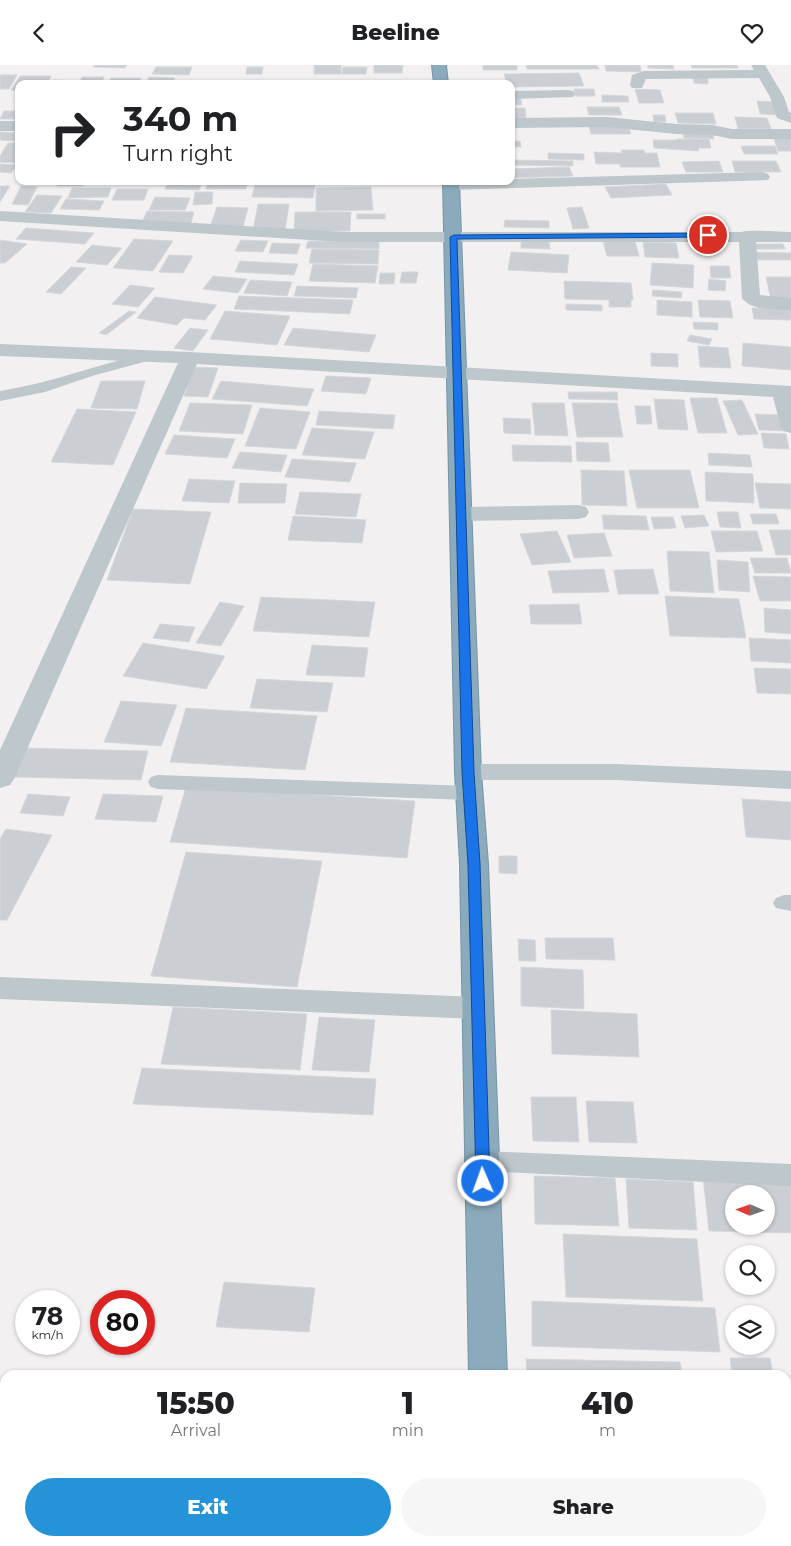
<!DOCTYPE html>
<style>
:root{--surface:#fff;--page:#f6f6f6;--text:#202124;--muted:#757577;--accent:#2593d8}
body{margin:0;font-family:Montserrat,sans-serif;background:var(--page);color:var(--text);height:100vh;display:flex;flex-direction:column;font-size:19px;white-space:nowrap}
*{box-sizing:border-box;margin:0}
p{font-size:16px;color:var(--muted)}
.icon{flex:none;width:28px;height:28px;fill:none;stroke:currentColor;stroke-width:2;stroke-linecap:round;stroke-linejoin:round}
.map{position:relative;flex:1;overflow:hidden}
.drawer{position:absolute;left:0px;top:1305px;width:791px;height:176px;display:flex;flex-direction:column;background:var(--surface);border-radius:15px 15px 0 0;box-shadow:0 1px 4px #0004}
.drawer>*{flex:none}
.top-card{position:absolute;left:15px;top:15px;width:500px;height:105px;border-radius:10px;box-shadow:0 1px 4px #0004;background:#fff;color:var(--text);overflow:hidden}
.needle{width:32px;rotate:272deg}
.tools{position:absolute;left:725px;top:1120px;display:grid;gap:10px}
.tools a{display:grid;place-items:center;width:50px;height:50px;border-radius:50%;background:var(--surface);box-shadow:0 1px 4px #0004;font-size:25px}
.speed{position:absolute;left:15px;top:1225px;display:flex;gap:10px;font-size:25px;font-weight:700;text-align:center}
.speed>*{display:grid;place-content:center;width:65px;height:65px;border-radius:50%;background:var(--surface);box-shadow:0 1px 4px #0004;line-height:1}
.speed small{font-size:12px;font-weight:400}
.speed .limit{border:8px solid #d22;background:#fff;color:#111}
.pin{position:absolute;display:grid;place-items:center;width:42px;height:42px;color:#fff;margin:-21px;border:2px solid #fff;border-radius:50%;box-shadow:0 1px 5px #0007}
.me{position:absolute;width:55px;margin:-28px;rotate:358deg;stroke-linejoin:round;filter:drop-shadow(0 0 4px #0008)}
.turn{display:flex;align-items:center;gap:18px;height:105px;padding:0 25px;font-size:22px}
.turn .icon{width:65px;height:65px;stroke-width:2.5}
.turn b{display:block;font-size:35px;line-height:42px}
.eta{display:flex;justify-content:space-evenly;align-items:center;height:85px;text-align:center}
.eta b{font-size:30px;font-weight:800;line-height:35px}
.cta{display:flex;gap:10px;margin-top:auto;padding:10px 25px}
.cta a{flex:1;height:58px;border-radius:30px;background:var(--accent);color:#fff;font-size:20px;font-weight:800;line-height:58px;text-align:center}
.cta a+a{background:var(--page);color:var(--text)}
header{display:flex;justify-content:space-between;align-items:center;height:65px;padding:0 25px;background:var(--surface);font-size:22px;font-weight:800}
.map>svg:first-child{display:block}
.building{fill:#cbced2;stroke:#d5d8db;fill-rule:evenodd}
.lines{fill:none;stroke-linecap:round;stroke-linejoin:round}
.highway-casing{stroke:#7796a7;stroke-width:2}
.lane{fill:#bdc7cc;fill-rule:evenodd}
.street{fill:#bdc7cc;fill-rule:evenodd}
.highway{fill:#8babbc;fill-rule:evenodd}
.route{fill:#1a73e8;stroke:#114b97}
</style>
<header><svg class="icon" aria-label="back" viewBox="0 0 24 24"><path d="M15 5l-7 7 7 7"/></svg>Beeline<svg class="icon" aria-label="heart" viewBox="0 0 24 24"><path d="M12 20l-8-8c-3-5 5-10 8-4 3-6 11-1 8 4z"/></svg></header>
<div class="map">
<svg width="791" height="1481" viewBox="0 0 791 1481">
<rect width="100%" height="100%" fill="#f3f0f1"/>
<g class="building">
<polygon points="95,0 127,0 125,3 93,2"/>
<rect x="314" y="0" width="27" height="9"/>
<polygon points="374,0 403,0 402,8 374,8"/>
<rect x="483" y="0" width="34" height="5"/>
<polygon points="526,0 597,0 599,4 527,4"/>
<polygon points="605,0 640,0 641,7 606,6"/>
<polygon points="648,0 673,0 674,4 648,3"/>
<polygon points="691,0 737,0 738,3 692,3"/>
<polygon points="156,2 192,2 189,10 152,9"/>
<polygon points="247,2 263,2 262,9 246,9"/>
<polygon points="343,2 367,2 366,9 342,9"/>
<polygon points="579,8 584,21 511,22 511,19 507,19 504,9"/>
<polygon points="0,10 17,10 9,24 0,24"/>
<polygon points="20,11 51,11 47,19 19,19 19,26 11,25"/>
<polygon points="693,11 708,11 708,19 694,18"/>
<polygon points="82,12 104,12 101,19 79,19"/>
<polygon points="149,12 175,13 172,19 146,19"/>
<polygon points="111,13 141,13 138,19 107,19"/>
<polygon points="54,15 75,16 73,19 52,19"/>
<polygon points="181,16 202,17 201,19 179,19"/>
<polygon points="574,24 594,24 595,31 575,31"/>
<polygon points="635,24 660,25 664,38 639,38"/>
<polygon points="602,30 628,31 629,37 602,37"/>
<polygon points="520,31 522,40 511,40 511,32"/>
<polygon points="757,36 775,37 779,50 760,49"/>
<polygon points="587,42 619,42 622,50 589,50"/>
<polygon points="511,43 525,43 526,53 511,53"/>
<polygon points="4,46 19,46 19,54 0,54"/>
<polygon points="675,48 713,48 716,59 678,58"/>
<polygon points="653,50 665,50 666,57 654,57"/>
<polygon points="735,52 767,53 771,64 738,64"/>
<polygon points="589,61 628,61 631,69 591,69"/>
<polygon points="682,65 712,65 714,74 684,73"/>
<polygon points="0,67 19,68 19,76 0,75"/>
<polygon points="773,71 791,71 791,86 778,86"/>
<polygon points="677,74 709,74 711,83 698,83 699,86 654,83 653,75 677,75"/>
<polygon points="511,76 520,76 521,82 511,82"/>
<polygon points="8,78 19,78 19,98 0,97 0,91"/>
<polygon points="741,81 775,81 778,89 744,89"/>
<polygon points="621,85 644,85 645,88 657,88 660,102 620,102 620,99 596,99 594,87 622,88"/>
<polygon points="548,88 584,89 584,95 548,94"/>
<polygon points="511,95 573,96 573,101 511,100"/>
<polygon points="719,96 723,107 686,107 682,97"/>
<polygon points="732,96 776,96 781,107 735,107"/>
<polygon points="0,99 17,100 11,108 0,107"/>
<polygon points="569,102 573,111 511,113 511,104"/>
<polygon points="58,116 84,116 83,121 57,121"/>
<polygon points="169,116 203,116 199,125 165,124"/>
<polygon points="208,116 248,116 246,124 206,124"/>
<polygon points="252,116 275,116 275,118 252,119"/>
<polygon points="279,116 309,116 308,118 278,118"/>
<polygon points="666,119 672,130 611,133 605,122"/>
<polygon points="255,120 315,120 313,133 252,132"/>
<polygon points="0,121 10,121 0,137"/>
<polygon points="21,121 37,122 28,140 12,139"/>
<polygon points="371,122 373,145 316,146 316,123"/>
<polygon points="72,123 111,123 108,132 68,133"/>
<polygon points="117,124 148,124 144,135 112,135"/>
<polygon points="195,127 213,127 212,139 193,140"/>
<polygon points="37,130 62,131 51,148 25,147"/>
<polygon points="155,132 190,133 185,145 149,145"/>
<polygon points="66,134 104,136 99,145 60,144"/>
<polygon points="258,139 289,139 285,166 253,166"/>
<polygon points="217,142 248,143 243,162 210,162"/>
<polygon points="582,142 589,163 573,164 567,143"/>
<polygon points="147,146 194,147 190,161 141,160"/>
<polygon points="295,147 351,147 350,166 294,167"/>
<rect x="357" y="149" width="28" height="5"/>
<polygon points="505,155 549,156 549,163 504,162"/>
<polygon points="26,163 94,168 85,179 16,174"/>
<polygon points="134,174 173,176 153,206 113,203"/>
<polygon points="0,175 27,179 5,198 0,198"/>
<polygon points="241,175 268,176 263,187 235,186"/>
<polygon points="521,175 549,176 550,184 521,183"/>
<polygon points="308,176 379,176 379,184 306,183"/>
<polygon points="603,176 635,176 639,191 607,191"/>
<polygon points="643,177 676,178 679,193 645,192"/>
<polygon points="272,178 300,179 297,189 269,188"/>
<polygon points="751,179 783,179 785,184 752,184"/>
<polygon points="92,180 122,183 107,200 76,197"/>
<polygon points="312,184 379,185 378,199 309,198"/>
<polygon points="511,187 569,190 567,208 508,205"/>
<polygon points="750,187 791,188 791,195 753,195"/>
<polygon points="169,190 193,191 183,208 159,207"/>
<polygon points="240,196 298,199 294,210 235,207"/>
<polygon points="652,198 694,200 693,223 650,220"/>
<polygon points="313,199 378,201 375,218 309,216"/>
<polygon points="710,201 729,201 731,213 711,213"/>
<polygon points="71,202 86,203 61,229 46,227"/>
<polygon points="402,207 418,207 416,218 400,218"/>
<polygon points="380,208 395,208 394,219 379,219"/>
<polygon points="213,211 247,214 238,228 203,224"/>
<polygon points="766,212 791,212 791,235 771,235"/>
<polygon points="709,214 726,216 725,226 708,225"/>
<polygon points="250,215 292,217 287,231 244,228"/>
<polygon points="564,216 631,218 633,235 631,235 631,242 609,242 609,235 565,234"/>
<polygon points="130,220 155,223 138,242 112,239"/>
<polygon points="297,221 358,223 356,233 294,231"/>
<polygon points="653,225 682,227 681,233 652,231"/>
<polygon points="239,231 353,235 350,249 234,244"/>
<polygon points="155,232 217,240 205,255 184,253 177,260 137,253"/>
<polygon points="657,235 692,237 692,252 657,250"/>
<polygon points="698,235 730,236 733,253 700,252"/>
<polygon points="566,239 602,240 602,246 566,245"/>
<polygon points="752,243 791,244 791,255 754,254"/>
<polygon points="129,246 136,247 106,270 99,268"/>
<polygon points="225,246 290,251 277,280 210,274"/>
<polygon points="693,257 718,258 718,265 694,264"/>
<polygon points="190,263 208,265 193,286 174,283"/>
<polygon points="293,263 376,270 369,287 284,280"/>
<polygon points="690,270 712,274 709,280 687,276"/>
<polygon points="743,278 791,282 791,305 742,301"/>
<polygon points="698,281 728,283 731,303 700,302"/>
<polygon points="651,288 678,289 678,302 651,301"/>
<polygon points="194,302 218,303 208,332 184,331"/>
<polygon points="326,311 371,313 366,329 321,326"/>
<polygon points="101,316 145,316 137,344 91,343"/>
<polygon points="221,316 314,324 307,341 212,334"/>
<polygon points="568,327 617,327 618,335 569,334"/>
<polygon points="690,333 717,333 727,368 698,368"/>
<polygon points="654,334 684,335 688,365 658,364"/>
<polygon points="742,335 758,369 738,370 723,336"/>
<polygon points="190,338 252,340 243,369 179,366"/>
<polygon points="532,338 564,338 568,371 535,370"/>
<polygon points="572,338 617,338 623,372 577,372"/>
<polygon points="635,341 650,341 652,359 637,359"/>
<polygon points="260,343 310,347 296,384 245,381"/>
<polygon points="77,344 136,347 113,400 51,397"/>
<polygon points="319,346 395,350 393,364 316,360"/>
<polygon points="755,349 783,350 786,366 759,365"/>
<polygon points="503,353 530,354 531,369 504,368"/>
<polygon points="312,363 374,367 365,394 302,390"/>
<polygon points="761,368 786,369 789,384 764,383"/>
<polygon points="174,370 235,374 227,393 165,389"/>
<polygon points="576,377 608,378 610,397 577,396"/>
<polygon points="512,380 571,381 572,397 513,396"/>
<polygon points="240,387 287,390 281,407 232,403"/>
<polygon points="708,388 750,390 752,402 709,400"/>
<polygon points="292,394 356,398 350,417 285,412"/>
<polygon points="581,405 624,406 627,441 582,440"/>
<polygon points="629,405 690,405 699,443 637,443"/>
<polygon points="705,407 753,409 754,438 706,436"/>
<polygon points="189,414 235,416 229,438 182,436"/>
<polygon points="240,418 287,419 285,438 238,438"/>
<polygon points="755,418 791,419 791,444 760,443"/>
<polygon points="300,427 361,429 356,452 295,449"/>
<polygon points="133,444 211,447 190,519 107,515"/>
<polygon points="717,447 738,447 741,463 720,462"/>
<polygon points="750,449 776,449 779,459 753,459"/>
<polygon points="602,450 646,451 649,465 604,464"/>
<polygon points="704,450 709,461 685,463 681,451"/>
<polygon points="293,451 366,455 362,478 288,475"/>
<polygon points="651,452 673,452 676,463 654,464"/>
<polygon points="769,465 791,465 791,490 776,490"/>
<polygon points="557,466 571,497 532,500 520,469"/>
<polygon points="711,466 757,466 763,486 716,487"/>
<polygon points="604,468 612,491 574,493 567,470"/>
<polygon points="667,486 709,487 714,528 670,526"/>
<polygon points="750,493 787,493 791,508 755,508"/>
<polygon points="717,495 748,497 750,527 719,525"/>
<polygon points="604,504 609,527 553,528 548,506"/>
<polygon points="653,504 659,529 618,529 614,505"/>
<polygon points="753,511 791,512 791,536 760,536"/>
<polygon points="665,531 739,534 746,573 670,571"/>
<polygon points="261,532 375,537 369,572 253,566"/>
<polygon points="220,537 244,541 221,581 196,578"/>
<polygon points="579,539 582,559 531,559 529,540"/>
<polygon points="764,543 791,545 791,569 765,567"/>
<polygon points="160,559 195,562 189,577 153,573"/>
<polygon points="749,573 791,575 791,598 751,596"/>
<polygon points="143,578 225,591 206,624 123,611"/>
<polygon points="312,580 368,583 364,612 306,610"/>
<polygon points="754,603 791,604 791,629 757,628"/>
<polygon points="257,614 333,618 327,647 250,643"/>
<polygon points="121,636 177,640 161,681 104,677"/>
<polygon points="186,643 317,651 305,705 170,697"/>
<polygon points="23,683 148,686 141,715 13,712"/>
<polygon points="186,722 415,736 407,793 170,777"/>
<polygon points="28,729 70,732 63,751 20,748"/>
<polygon points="103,729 163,731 156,757 95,754"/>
<polygon points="742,734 791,737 791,775 746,772"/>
<polygon points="6,764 52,770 7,855 0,855 0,774"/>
<polygon points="186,787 322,796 297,922 151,911"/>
<polygon points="499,791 517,791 517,809 499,808"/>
<polygon points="545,873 613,873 615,895 546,894"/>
<polygon points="518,874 535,875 536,896 519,896"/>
<polygon points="521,902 583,905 584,944 521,941"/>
<polygon points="173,942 307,949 300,1005 161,999"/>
<polygon points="551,945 637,949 639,992 552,989"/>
<polygon points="319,952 375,955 369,1007 312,1005"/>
<polygon points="142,1003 376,1014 373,1050 133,1039"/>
<polygon points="531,1032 576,1032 579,1077 533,1076"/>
<polygon points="586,1036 633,1037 637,1078 589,1077"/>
<polygon points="534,1111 615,1113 619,1161 535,1159"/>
<path d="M703,1112L791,1115V1168L709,1166ZM734,1129H766V1161H734Z"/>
<polygon points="626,1114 693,1117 697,1165 629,1163"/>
<polygon points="563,1169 697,1174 703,1236 566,1232"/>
<polygon points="224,1217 315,1223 309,1267 216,1262"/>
<polygon points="532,1236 715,1243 720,1287 532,1281"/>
<polygon points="730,1293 770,1293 773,1310 732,1310"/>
<polygon points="526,1294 680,1297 682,1310 527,1310"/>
<polygon points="786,1394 791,1394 791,1462 786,1461"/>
<polygon points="72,1476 126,1476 125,1481 72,1481"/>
<polygon points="165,1476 326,1476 326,1481 164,1481"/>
</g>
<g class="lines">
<g class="highway-casing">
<g id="highway">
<polygon points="432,0 446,0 448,19 434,19"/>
<polygon points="443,116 459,116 481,707 488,799 507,1310 469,1310 460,799 455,707"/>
<polygon points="473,1476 513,1476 514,1481 474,1481"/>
</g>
</g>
<g class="lane">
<path d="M146,288L151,289L153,292L151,295L92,311L45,327L0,336V326C50,318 97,300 146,288Z"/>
<polygon points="158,710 470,721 477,723 481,728 477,733 470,735 158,724 151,722 148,717 151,712"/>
<polygon points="784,830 791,830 791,846 776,843 773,838 776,833"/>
<polygon points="483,1086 791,1099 791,1121 483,1106 474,1103 470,1096 474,1089"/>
</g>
<g class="street">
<polygon points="751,0 765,0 784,32 789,47 791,48 791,58 777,53 770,32 759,13 646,14 642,23 632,23 630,20 632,10 644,6 754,5"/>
<polygon points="568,25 573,26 575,29 573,32 511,34 511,26"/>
<polygon points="607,52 676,59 712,60 732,64 791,64 791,74 732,74 712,70 676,69 607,62 511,63 511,53"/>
<rect x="0" y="56" width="19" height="10"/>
<polygon points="762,107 768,109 770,112 768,115 451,125 445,123 443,120 446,116 511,116 511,114"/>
<path d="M0,146L343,167H741C750,164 779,167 791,167V177H756L760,230L791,233V245C776,244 751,246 742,233L739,177H343L0,156Z"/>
<polygon points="0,279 190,287 791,321 791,368 784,366 781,362 773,332 197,299 14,714 10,720 0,723 0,685 178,298 0,291"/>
<polygon points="578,440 586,442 589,447 586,452 578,454 462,456 454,454 451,449 454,444 462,442"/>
<polygon points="468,699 616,699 791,706 791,724 616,715 468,715 458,713 455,707 458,701"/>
<polygon points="0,912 477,932 488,935 493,943 488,951 477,954 0,934"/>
<polygon points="0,1367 5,1368 5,1404 0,1403"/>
</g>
<use href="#highway" class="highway"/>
</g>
<polygon class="route" points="708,168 711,170 710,172 457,174 474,707 480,799 490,1116 488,1120 483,1121 478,1120 476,1116 468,799 462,707 450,172 454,170"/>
</svg>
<div class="tools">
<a><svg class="needle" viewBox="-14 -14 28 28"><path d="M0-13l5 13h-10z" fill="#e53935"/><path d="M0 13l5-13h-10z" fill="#757577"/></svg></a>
<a><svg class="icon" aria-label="search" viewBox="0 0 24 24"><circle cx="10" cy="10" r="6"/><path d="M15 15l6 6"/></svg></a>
<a><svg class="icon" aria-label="layers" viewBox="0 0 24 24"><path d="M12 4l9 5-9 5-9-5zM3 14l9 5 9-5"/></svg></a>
</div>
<div class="speed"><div>78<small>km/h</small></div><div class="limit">80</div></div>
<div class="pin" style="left:708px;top:170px;background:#d93025"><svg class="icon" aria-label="arrive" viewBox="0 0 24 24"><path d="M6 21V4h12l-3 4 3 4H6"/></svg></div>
<svg class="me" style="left:483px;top:1116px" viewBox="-20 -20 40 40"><circle r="17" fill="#1a73e8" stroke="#fff" stroke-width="3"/><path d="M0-11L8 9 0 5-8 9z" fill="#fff"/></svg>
<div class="top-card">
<div class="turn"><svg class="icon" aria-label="right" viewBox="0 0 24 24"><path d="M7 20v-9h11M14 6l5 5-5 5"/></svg><div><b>340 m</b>Turn right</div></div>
</div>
<section class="drawer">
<div class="eta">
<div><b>15:50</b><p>Arrival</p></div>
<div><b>1</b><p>min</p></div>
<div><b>410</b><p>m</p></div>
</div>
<div class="cta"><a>Exit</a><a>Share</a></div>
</section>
</div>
